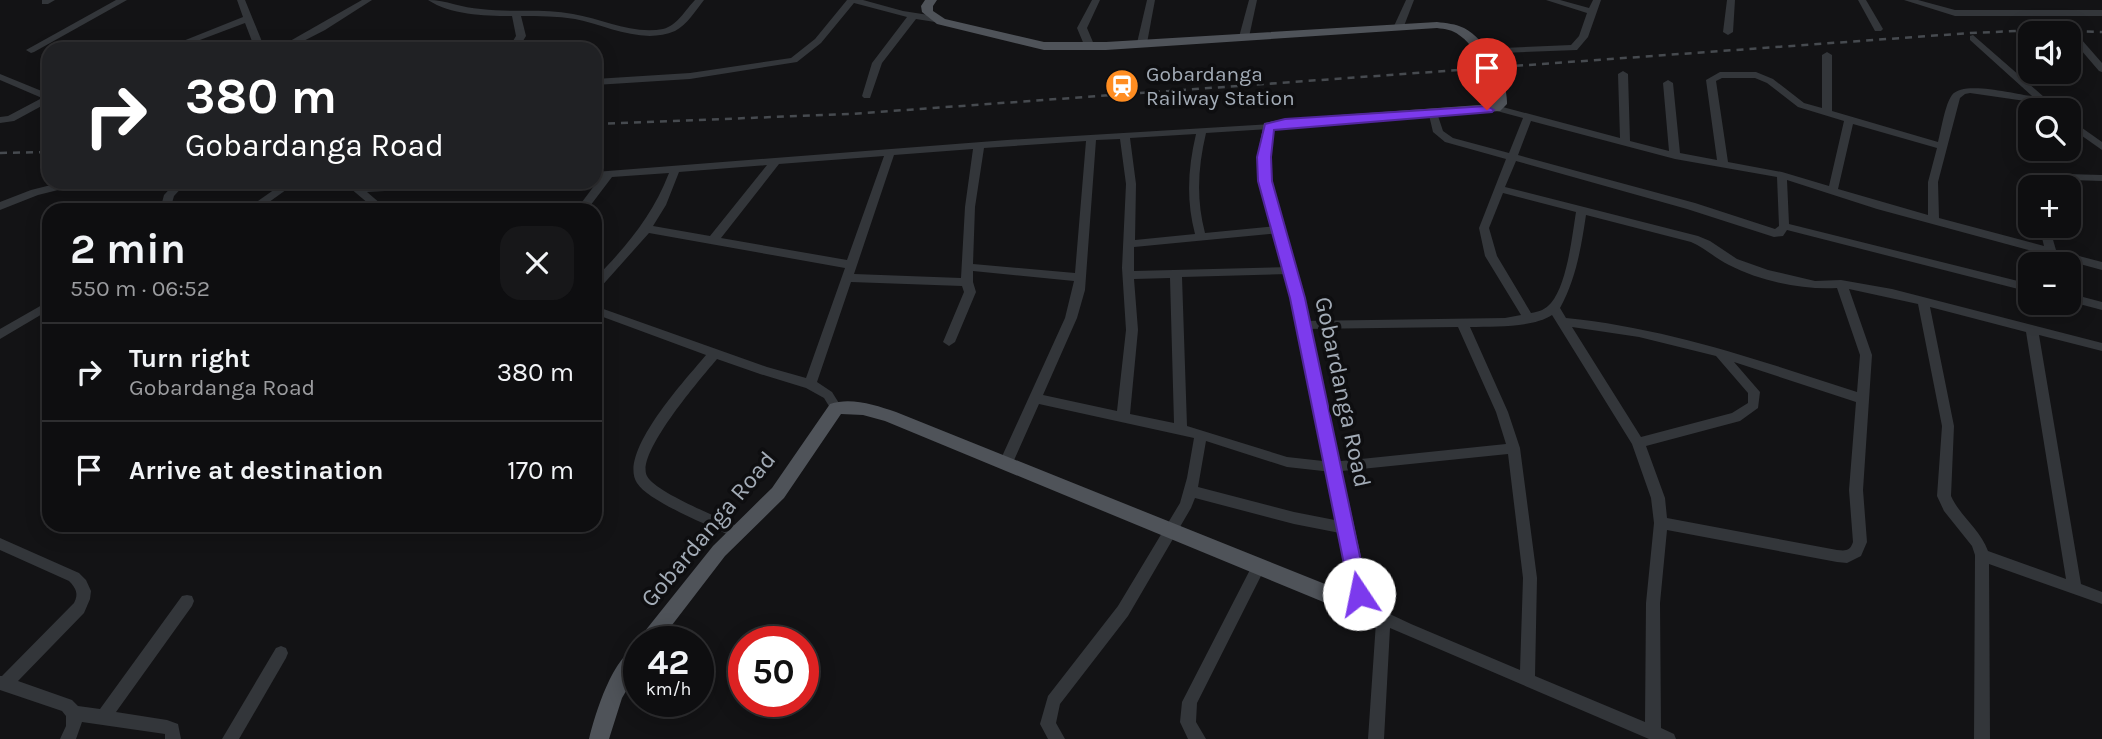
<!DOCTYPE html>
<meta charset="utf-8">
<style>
:root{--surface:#0e0e10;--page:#171719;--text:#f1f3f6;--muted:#9b9c9f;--line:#2e2e30}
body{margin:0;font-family:Karla,sans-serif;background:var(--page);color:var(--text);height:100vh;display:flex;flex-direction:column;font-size:26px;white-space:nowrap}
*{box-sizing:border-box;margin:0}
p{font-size:23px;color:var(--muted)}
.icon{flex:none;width:38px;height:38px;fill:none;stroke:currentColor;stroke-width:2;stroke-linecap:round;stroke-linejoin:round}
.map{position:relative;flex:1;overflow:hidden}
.drawer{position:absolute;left:42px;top:203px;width:560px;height:329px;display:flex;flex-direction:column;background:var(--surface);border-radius:21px;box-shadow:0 4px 18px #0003,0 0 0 2px var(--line)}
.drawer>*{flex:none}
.guide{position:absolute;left:42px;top:42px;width:560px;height:147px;border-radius:21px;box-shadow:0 4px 18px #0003,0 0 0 2px var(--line);background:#202124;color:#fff;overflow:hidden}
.fabs{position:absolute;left:2018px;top:21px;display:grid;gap:14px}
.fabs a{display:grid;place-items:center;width:63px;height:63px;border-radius:14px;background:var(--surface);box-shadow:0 4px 18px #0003,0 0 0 2px var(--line);font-size:35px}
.speed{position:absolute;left:623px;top:626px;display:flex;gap:14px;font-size:35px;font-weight:700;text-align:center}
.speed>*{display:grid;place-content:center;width:91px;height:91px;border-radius:50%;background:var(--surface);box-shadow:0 4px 18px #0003,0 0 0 2px var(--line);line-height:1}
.speed small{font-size:18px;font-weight:400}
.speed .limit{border:10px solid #d22;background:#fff;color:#111}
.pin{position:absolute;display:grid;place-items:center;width:60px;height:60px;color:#fff;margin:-72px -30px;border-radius:50% 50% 50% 0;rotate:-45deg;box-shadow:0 0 7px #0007}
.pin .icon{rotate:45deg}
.me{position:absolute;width:77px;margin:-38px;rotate:349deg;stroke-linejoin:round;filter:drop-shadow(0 0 5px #0008)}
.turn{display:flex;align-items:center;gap:24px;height:147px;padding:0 28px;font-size:32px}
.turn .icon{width:91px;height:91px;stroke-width:2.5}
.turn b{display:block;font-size:49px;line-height:60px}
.round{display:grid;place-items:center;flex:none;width:74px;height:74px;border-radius:21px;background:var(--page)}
.headline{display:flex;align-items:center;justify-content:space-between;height:119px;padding:0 28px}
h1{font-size:42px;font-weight:700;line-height:52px}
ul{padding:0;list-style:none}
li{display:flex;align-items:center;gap:21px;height:98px;padding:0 28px;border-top:2px solid var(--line)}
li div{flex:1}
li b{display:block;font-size:26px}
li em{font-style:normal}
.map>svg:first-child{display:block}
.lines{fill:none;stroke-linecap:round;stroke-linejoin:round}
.minor{fill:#33363a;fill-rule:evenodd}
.major{fill:#4f5359;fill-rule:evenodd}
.rail{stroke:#464a4f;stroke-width:2.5;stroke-dasharray:7 6;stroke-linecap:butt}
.route{fill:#7c3aed;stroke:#51269a;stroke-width:2}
.labels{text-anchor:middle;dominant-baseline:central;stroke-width:7;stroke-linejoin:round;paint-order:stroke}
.far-poi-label{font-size:21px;fill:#a3acb7;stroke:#0e0e10;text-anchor:start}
.street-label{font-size:24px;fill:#a3acb7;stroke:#0e0e10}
</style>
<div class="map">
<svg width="2102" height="739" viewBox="0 0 2102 739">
<rect width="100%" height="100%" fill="#131315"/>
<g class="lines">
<g class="minor">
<polygon points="42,0 55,0 48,4 42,4"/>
<polygon points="116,0 127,0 34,52 31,53 26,50"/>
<polygon points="237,0 245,0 265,49 255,49 245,23 176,49 163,49 243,17"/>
<polygon points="362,0 372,0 325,30 288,49 276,49"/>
<path d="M428,0C446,0 462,8 481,9C511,13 542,8 573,14C603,19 633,35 663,29C678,25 685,10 695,0H704C696,10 687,25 675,31C642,45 606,25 575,19C557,16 539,16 521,16L526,36L518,49H508L516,36L512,16C485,16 451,15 428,0Z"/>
<polygon points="847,0 863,0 903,11 935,16 939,19 935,22 916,19 882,63 870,98 864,98 862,96 872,63 907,17 854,3 821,43 797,62 690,79 595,85 595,79 690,73 791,58 815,39"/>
<polygon points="1092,0 1100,0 1087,28 1095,47 1090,50 1085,47 1077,28"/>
<polygon points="1147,0 1155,0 1147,43 1142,46 1137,43"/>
<polygon points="1249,0 1257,0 1249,37 1244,40 1239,37"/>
<polygon points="1406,0 1414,0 1404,26 1399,29 1396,28 1394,26"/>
<polygon points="1546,0 1560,0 1589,8 1593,0 1601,0 1588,37 1577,50 1477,54 1475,52 1480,49 1571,45 1579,36 1587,13"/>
<polygon points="1727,0 1735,0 1733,32 1728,35 1723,32"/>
<polygon points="1858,0 1866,0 1883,29 1881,31 1875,31"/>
<polygon points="1904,0 1918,0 1955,10 2102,10 2102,16 1955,16"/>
<path d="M1973,35L2059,110H2048L2040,103L1970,93L1965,94L1960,98L1938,182L1939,218L2044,246L2039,226H2049L2056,250L2102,262V270L1877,209L1787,180L1789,224L2030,284V292L1787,230L1783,236L1774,237L1687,209L1516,161L1505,187L1698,236L1710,241L1737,259L1768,270L1815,281L1841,280L1892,289L2102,343V351L2039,335L2081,584L2102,592V604L1989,564L1990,739H1974L1975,555L1972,546L1944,511L1937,496L1942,426L1918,304L1849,289L1872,355L1863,490L1867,542L1861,556L1847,563L1837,562L1667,530L1660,603L1661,728L1674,734L1676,739H1649L1390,628L1384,739H1368L1376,622L1353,608L1351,603L1353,598L1358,597L1377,608L1411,624L1520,670L1523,578L1508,454L1332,472L1287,467L1206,441L1198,487L1294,512L1345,522L1350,524L1352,528L1350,532L1345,534L1294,524L1195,498L1191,508L1128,616L1060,704L1056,723L1065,739H1048L1040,724L1048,696L1118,606L1180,503L1187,478L1194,438L1039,404L1011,467L1006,468L1001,467L999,463L1065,318L1074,281L973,271V282L976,292L955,342L949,346L943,342L964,292L962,286L851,282L817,382L832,392L842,408L840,411H832L824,398L806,388L760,374L717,359C702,377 635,454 647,476C656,493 721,518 741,528L743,532L741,536L736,538L731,536C709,525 649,502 637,483C617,453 687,378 706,355L595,314V306L767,367L806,378L845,268L649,233L599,289L595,290V279C627,245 652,217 669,173L612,177L587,210H576L600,178H595V172L1007,140L1273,124L1274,126L1269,129L1206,133C1198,167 1196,199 1205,233L1277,226L1281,227L1282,230L1281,233L1134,247V271L1292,267L1294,270L1288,274L1182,277L1187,426L1287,457L1332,462L1506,444L1496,412L1458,327L1303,329L1297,325L1303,321L1505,318L1521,315L1485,256L1479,228L1506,159L1445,142L1433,132L1429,115L1431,113H1437L1443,131L1453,138L1509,153L1523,118L1493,110V106H1499L1620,138L1618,74L1623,71L1628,74L1630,141L1669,151L1663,83L1668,80L1673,83L1680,153L1717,160L1706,80L1720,72H1756L1773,79L1804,103L1822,108V55L1827,52L1832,55V111L1938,142C1941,131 1945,104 1952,95C1963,80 2014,94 2032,96L1970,40V36ZM1722,78H1755L1767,83L1798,107L1844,121L1829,186L1782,172L1728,162L1716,81ZM1531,121L1675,159L1777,177L1779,226L1775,229L1695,203L1518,155ZM1853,124L1937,148L1928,182V215L1838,189ZM1196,134C1188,168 1186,200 1195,234L1135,240L1136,184L1130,138ZM1120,139L1126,184L1122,268L1126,330L1117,411L1043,395L1077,318L1085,290L1096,140ZM1086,141L1075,273L973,264L975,207L984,148ZM973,149L965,207L961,278L854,274L894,155ZM884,156L847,260L721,238L779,164ZM767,165L710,236L653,226L666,205L679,172ZM1503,193L1576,212C1572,237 1567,284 1551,303C1546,309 1539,312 1531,313L1497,256L1489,228ZM1586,215L1691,242C1705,248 1715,258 1729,265C1760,281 1802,290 1837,288L1860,355L1857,392C1761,361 1667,328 1566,318L1560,308C1576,279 1581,248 1586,215ZM1170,278L1174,423L1130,414L1138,330L1134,279ZM1930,307L2026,332L2066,579L1988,551C1980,529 1960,516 1951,496L1954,426ZM1552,315L1632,444L1651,498L1654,523L1646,603L1645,722L1535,676L1537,578L1520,448L1508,412L1470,327C1495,326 1532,328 1552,315ZM1572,327L1639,337L1716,356L1748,393V403L1732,413L1641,437ZM1734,362L1856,402L1849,490L1853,542C1850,551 1846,551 1837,550L1667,518L1665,498L1646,446L1740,421L1758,408L1760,392Z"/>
<polygon points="2078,38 2081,39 2102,63 2102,72 2099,71 2075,43 2073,41"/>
<polygon points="0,74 49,94 49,102 14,121 0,123 0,117 8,116 42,98 0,80"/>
<polygon points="2068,118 2102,142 2102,150 2068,126"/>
<polygon points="2066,174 2102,175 2102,181 2071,180 2068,189 2068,187 2060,187 2061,177"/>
<polygon points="63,182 83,182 82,184 38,195 0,210 0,202 31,190"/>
<polygon points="176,182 187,182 174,196 170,210 160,210 164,195"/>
<polygon points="285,182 297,182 258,210 245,210"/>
<polygon points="343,182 355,182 359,185 427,182 498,182 493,185 367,192 388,210 376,210"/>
<polygon points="2068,197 2072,198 2073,204 2068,207"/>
<polygon points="2068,293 2102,302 2102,310 2068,301"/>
<polygon points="49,301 49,310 0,339 0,329"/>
<path d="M0,538L79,573L86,580L91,591L90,599L84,613L18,681L72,700L78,706L100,709L182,596L187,595L192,596L194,601L192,606L116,712L167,720L178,724L181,739H165V734L82,722L76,739H60L66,726V716L62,711L0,690V676H2L74,603C79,594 76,588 69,581L0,550Z"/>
<polygon points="1259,560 1264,562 1266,566 1197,703 1196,722 1206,739 1188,739 1180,722 1182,702 1254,562"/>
<polygon points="281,646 286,648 288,653 286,658 239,739 222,739 276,648"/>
</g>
<g class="major">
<path d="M925,0H937L933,6V11L945,19L1044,42H1106L1437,22C1446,23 1456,24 1464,28C1487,40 1508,79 1507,104L1500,111L1285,127L1274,130L1271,157L1272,182L1304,298L1364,571L1368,594L1365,609L1358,611L1338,608L885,421L863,415L841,414L784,498L725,556L659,642L639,643L641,636L713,546L772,488L830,404C851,397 875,405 896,412L1350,594L1290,298L1258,182L1257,157L1264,123L1285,119L1493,104C1501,87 1475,45 1459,35C1453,30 1445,29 1437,28L1106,50H1044L937,24L922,12L921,6Z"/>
<path d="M639,645V669L622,698L609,739H589C595,714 613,655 639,645Z"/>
</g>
<g class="rail">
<polyline points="595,124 850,114 1970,33 2040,30 2102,32"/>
<polyline points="0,153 49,152"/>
</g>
</g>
<polygon class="route" points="1487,106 1494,110 1492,112 1274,130 1271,157 1272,181 1305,298 1368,594 1366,600 1359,602 1352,600 1350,594 1290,298 1258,181 1257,157 1265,124 1285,119"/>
<defs>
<g id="station-disc" transform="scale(1.75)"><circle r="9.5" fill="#ff8d21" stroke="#0e0e10"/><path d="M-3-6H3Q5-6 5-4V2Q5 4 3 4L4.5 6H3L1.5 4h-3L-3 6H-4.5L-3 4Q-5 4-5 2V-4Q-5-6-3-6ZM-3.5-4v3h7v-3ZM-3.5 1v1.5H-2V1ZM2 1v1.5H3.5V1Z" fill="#fff"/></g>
</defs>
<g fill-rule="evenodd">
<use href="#station-disc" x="1122" y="86"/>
</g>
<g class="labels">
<g class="far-poi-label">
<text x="1146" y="74">Gobardanga<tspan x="1146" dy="24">Railway Station</tspan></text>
</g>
<g class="street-label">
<text transform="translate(1343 392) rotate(78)">Gobardanga Road</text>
<text transform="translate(708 529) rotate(-50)">Gobardanga Road</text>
</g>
</g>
</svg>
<div class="fabs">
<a><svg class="icon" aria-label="sound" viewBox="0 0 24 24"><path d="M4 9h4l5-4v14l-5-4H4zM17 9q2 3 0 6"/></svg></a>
<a><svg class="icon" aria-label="search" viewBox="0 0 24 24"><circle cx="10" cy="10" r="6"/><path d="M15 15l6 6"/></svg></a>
<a>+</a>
<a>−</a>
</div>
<div class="speed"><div>42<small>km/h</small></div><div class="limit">50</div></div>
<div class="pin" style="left:1487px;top:110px;background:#d93025"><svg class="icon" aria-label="arrive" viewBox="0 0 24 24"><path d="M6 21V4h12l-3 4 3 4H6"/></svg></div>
<svg class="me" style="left:1359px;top:594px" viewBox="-20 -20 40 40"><circle r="19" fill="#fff"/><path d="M0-13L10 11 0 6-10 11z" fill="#7c3aed"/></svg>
<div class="guide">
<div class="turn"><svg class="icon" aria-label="right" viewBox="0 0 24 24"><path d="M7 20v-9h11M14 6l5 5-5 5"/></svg><div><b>380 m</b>Gobardanga Road</div></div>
</div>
<section class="drawer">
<div class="headline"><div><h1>2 min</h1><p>550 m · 06:52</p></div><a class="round"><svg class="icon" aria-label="close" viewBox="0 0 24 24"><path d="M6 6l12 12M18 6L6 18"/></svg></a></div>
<ul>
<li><svg class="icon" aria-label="right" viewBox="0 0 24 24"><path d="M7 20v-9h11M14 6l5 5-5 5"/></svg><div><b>Turn right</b><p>Gobardanga Road</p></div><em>380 m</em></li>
<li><svg class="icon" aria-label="arrive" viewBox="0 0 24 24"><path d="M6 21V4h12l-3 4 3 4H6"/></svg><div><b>Arrive at destination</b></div><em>170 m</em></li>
</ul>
</section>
</div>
